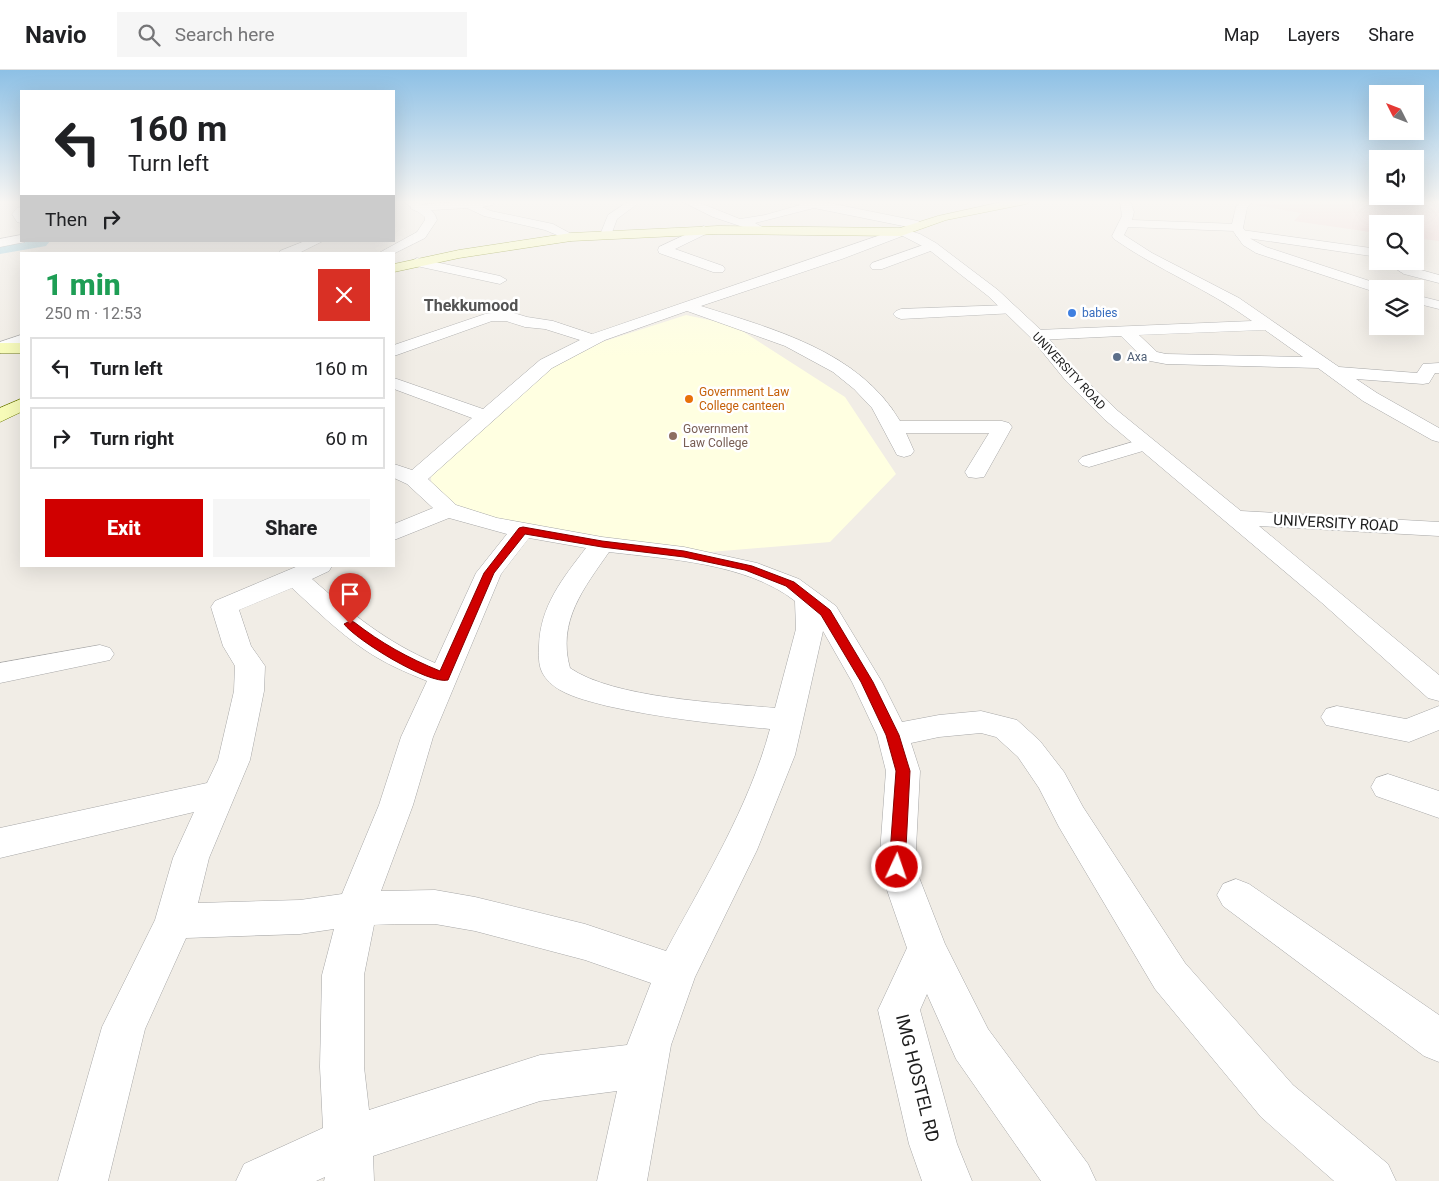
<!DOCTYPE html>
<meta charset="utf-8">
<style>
:root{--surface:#fff;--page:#f6f6f6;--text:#202124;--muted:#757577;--line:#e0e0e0;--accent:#d00000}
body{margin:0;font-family:Roboto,sans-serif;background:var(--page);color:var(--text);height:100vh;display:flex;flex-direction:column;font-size:19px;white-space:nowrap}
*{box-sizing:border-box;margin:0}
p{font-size:16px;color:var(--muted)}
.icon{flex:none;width:28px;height:28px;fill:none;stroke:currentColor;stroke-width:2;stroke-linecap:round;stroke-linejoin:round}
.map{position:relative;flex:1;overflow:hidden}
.side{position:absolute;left:20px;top:182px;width:375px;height:315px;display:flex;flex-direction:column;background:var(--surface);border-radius:0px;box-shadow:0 5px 20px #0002}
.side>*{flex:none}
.hud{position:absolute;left:20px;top:20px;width:375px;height:152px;border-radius:0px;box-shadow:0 5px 20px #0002;background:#fff;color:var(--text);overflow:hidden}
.needle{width:32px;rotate:312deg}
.buttons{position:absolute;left:1369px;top:15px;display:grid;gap:10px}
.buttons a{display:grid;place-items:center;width:55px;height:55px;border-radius:0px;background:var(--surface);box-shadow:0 5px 20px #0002;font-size:25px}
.pin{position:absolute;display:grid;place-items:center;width:42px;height:42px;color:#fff;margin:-51px -21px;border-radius:50% 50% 50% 0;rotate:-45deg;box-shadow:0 0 5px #0007}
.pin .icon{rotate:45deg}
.me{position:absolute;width:55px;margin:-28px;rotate:3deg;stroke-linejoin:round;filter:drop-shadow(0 0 4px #0008)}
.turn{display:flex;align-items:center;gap:18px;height:105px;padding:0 25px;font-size:22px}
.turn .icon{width:65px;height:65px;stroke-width:2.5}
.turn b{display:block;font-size:35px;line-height:42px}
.then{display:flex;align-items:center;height:48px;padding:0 25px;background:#0003;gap:10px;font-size:19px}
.round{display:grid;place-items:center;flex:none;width:52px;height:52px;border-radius:0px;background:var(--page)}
.headline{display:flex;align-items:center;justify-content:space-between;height:85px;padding:0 25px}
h1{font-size:30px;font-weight:800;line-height:38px;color:#1e9e55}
.button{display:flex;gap:10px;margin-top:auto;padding:10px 25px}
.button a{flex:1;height:58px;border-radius:0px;background:var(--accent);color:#fff;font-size:20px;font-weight:800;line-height:58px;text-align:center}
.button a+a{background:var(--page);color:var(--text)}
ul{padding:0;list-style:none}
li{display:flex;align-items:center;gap:15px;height:62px;margin:0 10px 8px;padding:0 15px;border:2px solid var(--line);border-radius:0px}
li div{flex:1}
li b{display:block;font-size:19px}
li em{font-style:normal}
header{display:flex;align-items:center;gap:30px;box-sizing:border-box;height:70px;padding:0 25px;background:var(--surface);border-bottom:1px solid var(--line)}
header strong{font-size:24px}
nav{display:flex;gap:28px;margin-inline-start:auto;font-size:18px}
.search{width:350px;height:45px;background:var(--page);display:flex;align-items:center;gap:12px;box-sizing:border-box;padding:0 18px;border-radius:0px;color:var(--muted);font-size:19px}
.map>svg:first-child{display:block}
.commercial{fill:#f2d6d5}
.education{fill:#ffffe1}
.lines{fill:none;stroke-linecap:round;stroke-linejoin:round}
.river{fill:#a5d2e0;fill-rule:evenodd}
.minor-casing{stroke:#a7a7a7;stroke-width:1}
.tertiary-casing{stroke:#a7a7a7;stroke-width:1}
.secondary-casing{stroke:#6f7d01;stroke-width:1}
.minor{fill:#fff;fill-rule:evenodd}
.tertiary{fill:#fff;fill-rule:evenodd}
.secondary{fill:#f8fcb9;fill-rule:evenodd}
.route{fill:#d00000;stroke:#870000}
.shop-dot{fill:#3f7fe0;stroke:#fff;stroke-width:2}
.service-dot{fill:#5c6f8a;stroke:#fff;stroke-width:2}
.food-dot{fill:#e8710a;stroke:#fff;stroke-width:2}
.education-dot{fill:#8d6e63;stroke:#fff;stroke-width:2}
.labels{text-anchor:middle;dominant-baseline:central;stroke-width:5;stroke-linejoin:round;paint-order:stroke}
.far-shop-label{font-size:12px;fill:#366cbe;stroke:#fff;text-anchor:start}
.far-service-label{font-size:12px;fill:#4e5e75;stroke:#fff;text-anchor:start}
.far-street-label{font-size:12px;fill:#202020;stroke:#fff}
.far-food-label{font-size:12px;fill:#c56008;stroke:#fff;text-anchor:start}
.far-education-label{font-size:12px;fill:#785e54;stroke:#fff;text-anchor:start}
.street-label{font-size:15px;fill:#202020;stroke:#fff}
.far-district-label{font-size:16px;font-weight:bold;fill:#535353;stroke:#fff}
.near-street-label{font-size:18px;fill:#202020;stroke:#fff}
</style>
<header>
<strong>Navio</strong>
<div class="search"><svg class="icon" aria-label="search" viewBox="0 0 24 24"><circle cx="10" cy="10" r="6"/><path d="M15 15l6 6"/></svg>Search here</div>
<nav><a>Map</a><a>Layers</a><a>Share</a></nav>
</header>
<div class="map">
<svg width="1439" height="1111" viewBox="0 0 1439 1111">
<rect width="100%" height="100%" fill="#f1ede6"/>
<polygon class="commercial" points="1260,131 1439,131 1439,171 1415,168 1415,154 1378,154 1377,163 1294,151 1301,143 1256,135"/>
<polygon class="education" points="686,245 733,255 845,327 896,404 830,472 710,482 639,476 493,451 432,429 431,406 552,298 602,272"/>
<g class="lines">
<polygon class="river" points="21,166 21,171 50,171 46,176 0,184 0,170"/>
<g class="minor-casing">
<g id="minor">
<polygon points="469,131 493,131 493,135 482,137 491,141 553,154 577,167 571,171 545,160 484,146 467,138 416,141 410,138 416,135"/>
<polygon points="629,131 641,131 617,149 610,168 602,168 600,165 608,145"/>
<polygon points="681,131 695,131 740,149 765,145 800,135 790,133 789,131 819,131 918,151 924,155 918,159 814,138 755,153 764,158 758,162 713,147"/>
<path d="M1120,131H1130L1134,142L1132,150L1237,154L1241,155L1242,160L1378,179V187L1240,167L1236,166L1235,161L1128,157L1124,165L1152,183L1239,228L1339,297L1417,303L1423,294L1439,293V303H1435L1429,313L1423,314L1356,309L1377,323L1439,358V372L1432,370L1363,331L1318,298L1166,294L1145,290L1121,266L1037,270L1031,268L1029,265L1031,262L1037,260L1252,251C1208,219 1158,200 1114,169L1112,166L1122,146ZM1265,260L1303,287L1166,284L1157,282L1139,265Z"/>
<polygon points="21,137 21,153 17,152 12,144 17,138"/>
<polygon points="704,156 710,160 708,163 675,179 723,196 725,199 723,202 713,202 659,183 658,180 659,177"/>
<path d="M901,158L907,162L905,165L842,189L701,236C773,259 859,281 900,351H1002L1009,353L1012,357L984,407L976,408L968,407L965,402L989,363H906L914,381L911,385L904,387L897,385L872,338L854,319L833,302L785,276L687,241L605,270L552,298L428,409L456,435L497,448L602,467L684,477L757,493L799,509L836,536L882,612L902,652L939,645L981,641L1017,650L1040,671L1064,702L1083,737L1185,893L1293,1015L1388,1094L1396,1111H1334L1261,1047L1155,919L1059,757L1039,718L1018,687L996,667L981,663L939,667L911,673L920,701L915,797L945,874L988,959L1088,1094L1096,1111H1041L956,989L927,924L920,940L957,1074L972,1111H922L909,1074L878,940L907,878L879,797L886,701L877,665L852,612L823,561L795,685L757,780L695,907L671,975L647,1111H597L617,1021L540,1031L373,1086L374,1111H324L325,1107L316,1111H236L244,1094L323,1058L320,997L322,905L334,859L300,864L186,868L145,959L108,1111H58L102,957L155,850L173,788L194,742L0,788V758L207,713L218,690L234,621L235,596L223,576L211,537L215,531L298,496H332L329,501L312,509C352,544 386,572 435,593L476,503L507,464L449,448L394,470V454L433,438L407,414L394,408V394L412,400L472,348L394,319V308L483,339L540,290L580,270L545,259L525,257L506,251H492L394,286V275L485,244L507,241L527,247L553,251L592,264ZM529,468L586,478C563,508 540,536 539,576C539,584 538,594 542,602C546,610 553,616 560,620C574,628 592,632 607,636C661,648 715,654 770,659C749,737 704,810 666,881L585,854L475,827L435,820L381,821L413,735L433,667L501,504ZM609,482C667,489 747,493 795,531L796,559L775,638C721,633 613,628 570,598C557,551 584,518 609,482ZM292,518C315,539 338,562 365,580C384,593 405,602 427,611L401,667L379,735L342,824L300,830L198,833L209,788L250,690L264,621L265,596L251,576L239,540ZM395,854H435L475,861L585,890L651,913L627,975L540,985L369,1040L364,997V905L374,855Z"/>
<polygon points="21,165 21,171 25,172 0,177 0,169"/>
<polygon points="305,171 323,171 297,184 279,184 280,181"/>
<polygon points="932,172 938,176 936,179 882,199 872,199 870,196 872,193"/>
<polygon points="417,188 500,206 507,210 500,214 412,195 410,192"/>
<polygon points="1384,191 1401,191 1414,198 1439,205 1439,213 1404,204"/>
<polygon points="1010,235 1015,237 1018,240 1015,243 901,249 896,247 893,244 896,241 901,239"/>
<polygon points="21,265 21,276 0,283 0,272"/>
<polygon points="1146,368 1153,370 1156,374 1153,378 1089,397 1082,395 1078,391 1082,387"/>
<polygon points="100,575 110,578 114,584 110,590 0,613 0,593"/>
<polygon points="1337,636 1406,649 1439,636 1439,660 1409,672 1326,655 1321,647 1326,639"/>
<polygon points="1388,704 1439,721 1439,748 1376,726 1371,717 1376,708"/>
<polygon points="1236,809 1249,814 1439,945 1439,992 1424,986 1223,836 1217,825 1223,814"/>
</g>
</g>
<g class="tertiary-casing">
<g id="tertiary">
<path d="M403,131C415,131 434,136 437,150L425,168L393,184H377L417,162L425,150V147Z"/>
<polygon points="1242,131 1253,131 1247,138 1243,158 1251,169 1266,177 1385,216 1387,219 1378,219 1378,223 1375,222 1256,183 1243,175 1231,158 1236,137"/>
<polygon points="901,158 920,164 936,173 998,220 1043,262 1078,303 1118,341 1241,441 1439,452 1439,466 1259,456 1439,605 1439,631 1428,628 1322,533 1104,349 1066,311 1031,268 988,226 928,179 895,162"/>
<polygon points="1415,225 1439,231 1439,239 1415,233"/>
</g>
</g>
<g class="secondary-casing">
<g id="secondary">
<polygon points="1006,131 1031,131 1026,134 946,150 901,166 718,164 571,171 459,188 394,202 394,194 459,180 571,163 718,156 900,158 938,146"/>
<rect x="0" y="273" width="21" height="10"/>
<polygon points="21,329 21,342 0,352 0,338"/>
</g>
</g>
<use href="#minor" class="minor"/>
<use href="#tertiary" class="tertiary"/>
<use href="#secondary" class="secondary"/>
</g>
<linearGradient id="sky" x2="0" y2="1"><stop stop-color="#8dc0e5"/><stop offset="0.46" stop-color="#f9f7f4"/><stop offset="1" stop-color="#f9f7f4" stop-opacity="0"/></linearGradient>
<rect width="1439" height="287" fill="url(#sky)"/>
<path class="route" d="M523,457L602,471L684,481L752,496L794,512L830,540L873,612L899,665L910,701L905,797L902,801L897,803L891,801L889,797L896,701L886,665L861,612L821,545L786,516L745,500L684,487L602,477L525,464L494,503L448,610C429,615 356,570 344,554L350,551L354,552C381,573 408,588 440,601L484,503L519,458Z"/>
<circle class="shop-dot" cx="1072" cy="243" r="5"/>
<circle class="service-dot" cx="1117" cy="287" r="5"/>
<circle class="food-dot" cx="689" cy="329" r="5"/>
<circle class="education-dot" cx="673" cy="366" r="5"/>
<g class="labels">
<g class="far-shop-label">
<text x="1082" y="243">babies</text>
</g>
<g class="far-service-label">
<text x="1127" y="287">Axa</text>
</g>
<g class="far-street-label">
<text transform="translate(1069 301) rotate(47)">UNIVERSITY ROAD</text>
</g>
<g class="far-food-label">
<text x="699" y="322">Government Law<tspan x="699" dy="14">College canteen</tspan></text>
</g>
<g class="far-education-label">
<text x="683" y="359">Government<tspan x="683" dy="14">Law College</tspan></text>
</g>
<g class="street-label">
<text transform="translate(1336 453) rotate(3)">UNIVERSITY ROAD</text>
</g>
<g class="far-district-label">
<text x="471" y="235">Thekkumood</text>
</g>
<g class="near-street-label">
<text transform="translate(918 1008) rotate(76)">IMG HOSTEL RD</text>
</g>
</g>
</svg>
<div class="buttons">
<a><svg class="needle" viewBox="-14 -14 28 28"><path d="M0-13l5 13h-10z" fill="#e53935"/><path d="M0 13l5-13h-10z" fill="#757577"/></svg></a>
<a><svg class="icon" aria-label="sound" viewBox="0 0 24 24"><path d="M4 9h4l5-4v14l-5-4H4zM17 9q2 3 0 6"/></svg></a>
<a><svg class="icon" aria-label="search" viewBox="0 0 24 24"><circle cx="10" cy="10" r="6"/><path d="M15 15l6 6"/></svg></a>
<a><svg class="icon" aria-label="layers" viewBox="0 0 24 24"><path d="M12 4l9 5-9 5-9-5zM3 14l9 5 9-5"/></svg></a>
</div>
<div class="pin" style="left:350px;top:554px;background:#d93025"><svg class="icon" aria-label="arrive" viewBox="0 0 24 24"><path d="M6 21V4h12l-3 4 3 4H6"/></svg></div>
<svg class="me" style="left:897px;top:797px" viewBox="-20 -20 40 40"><circle r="17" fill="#d00000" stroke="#fff" stroke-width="3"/><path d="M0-11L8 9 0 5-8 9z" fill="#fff"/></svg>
<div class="hud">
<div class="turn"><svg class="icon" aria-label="left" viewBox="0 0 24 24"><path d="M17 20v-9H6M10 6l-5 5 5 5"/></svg><div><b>160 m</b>Turn left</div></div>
<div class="then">Then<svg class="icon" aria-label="right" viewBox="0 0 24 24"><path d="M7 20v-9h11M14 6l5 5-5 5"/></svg></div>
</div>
<section class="side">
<div class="headline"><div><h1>1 min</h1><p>250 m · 12:53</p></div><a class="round" style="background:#d93025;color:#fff"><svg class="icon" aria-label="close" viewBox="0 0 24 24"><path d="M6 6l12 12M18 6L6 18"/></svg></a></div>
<ul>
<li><svg class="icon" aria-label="left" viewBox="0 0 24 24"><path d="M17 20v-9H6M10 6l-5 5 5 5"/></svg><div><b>Turn left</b></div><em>160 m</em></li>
<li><svg class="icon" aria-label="right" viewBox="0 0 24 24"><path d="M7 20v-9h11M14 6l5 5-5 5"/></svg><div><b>Turn right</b></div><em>60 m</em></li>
</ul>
<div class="button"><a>Exit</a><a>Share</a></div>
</section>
</div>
